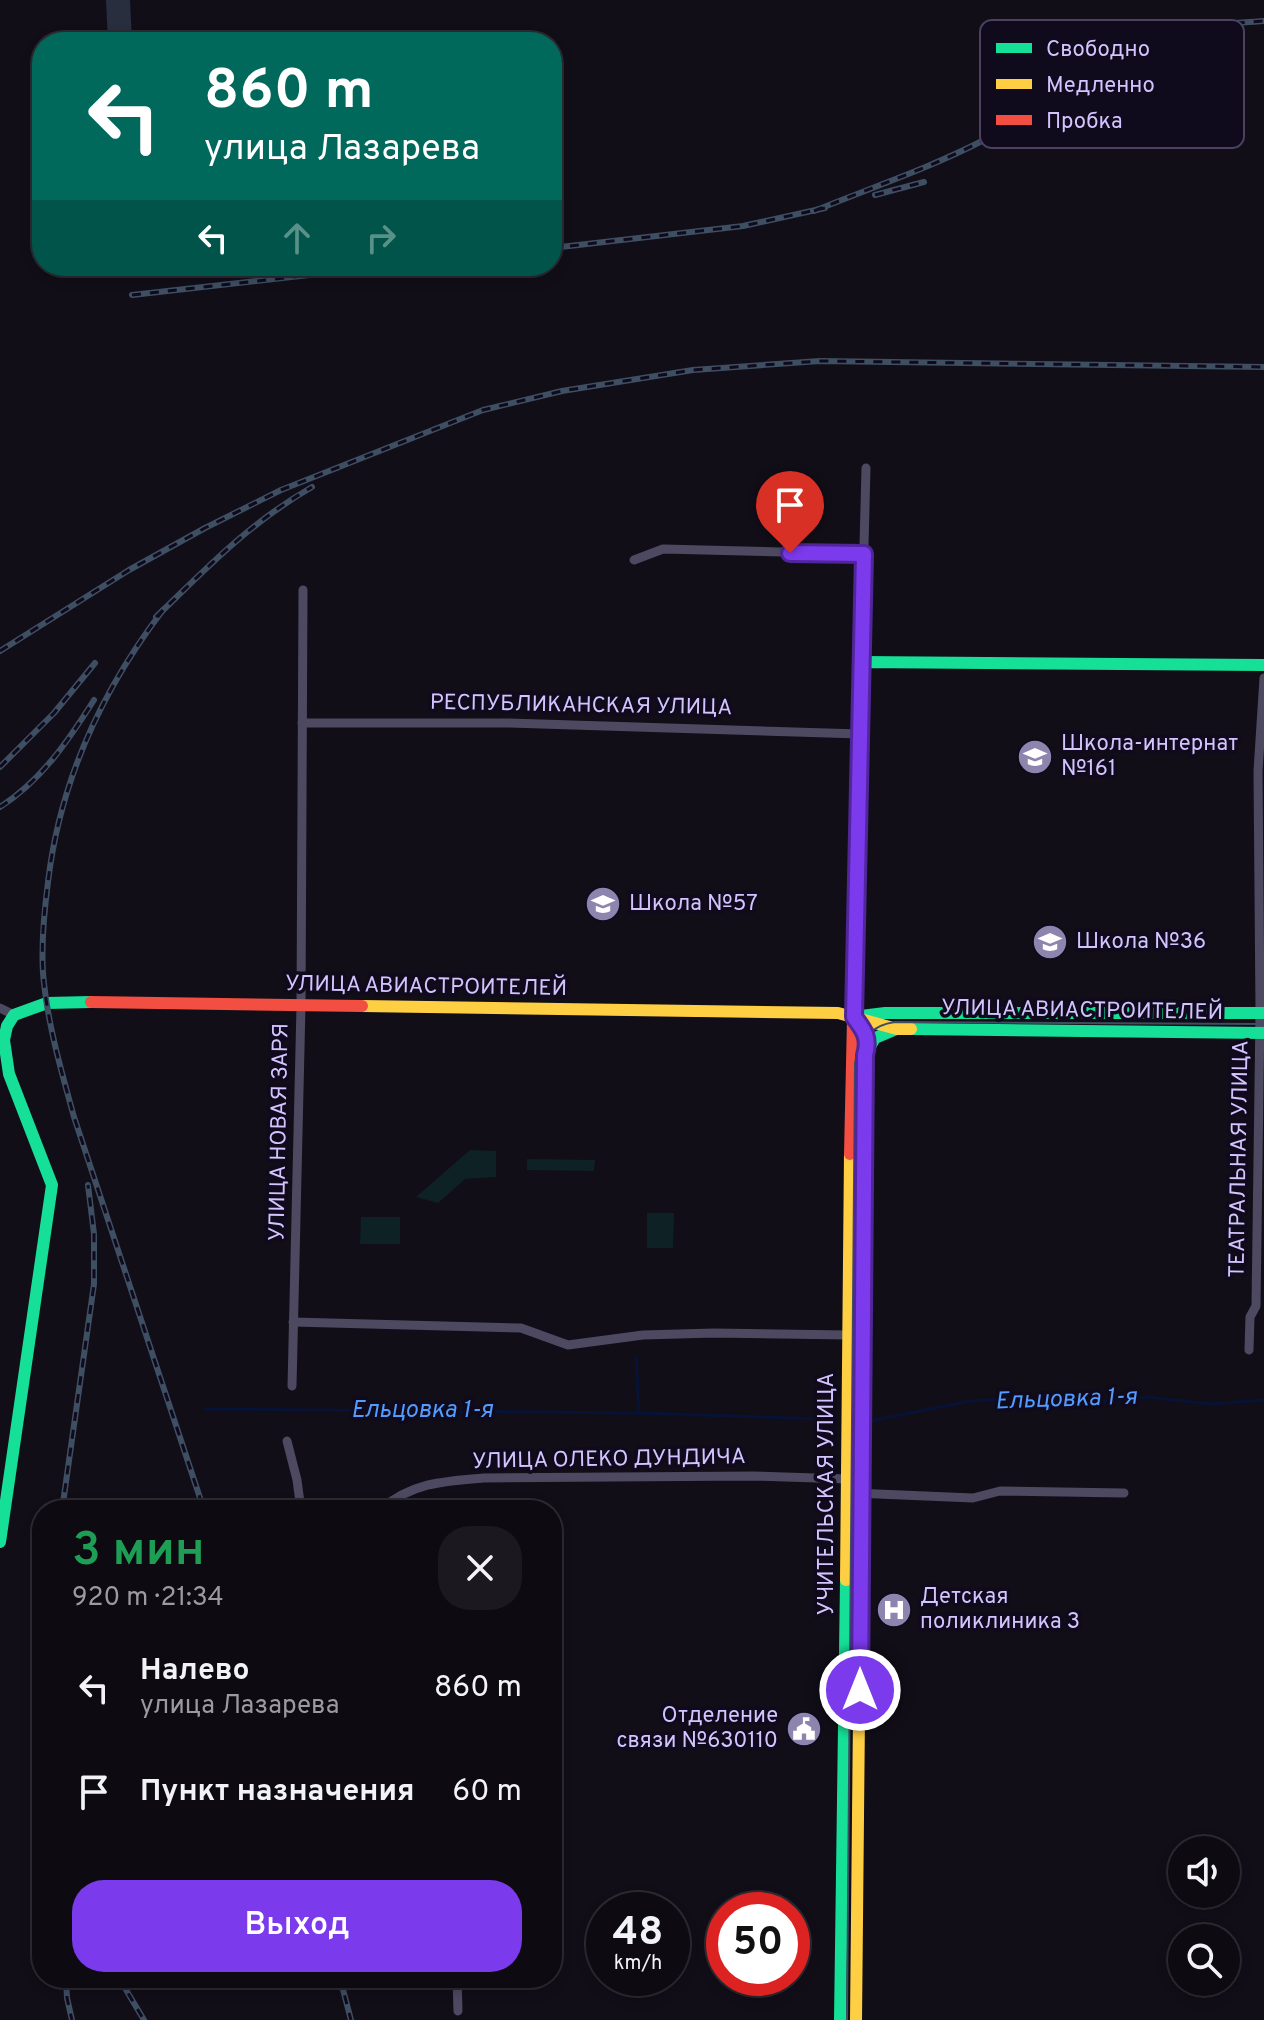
<!DOCTYPE html>
<html lang="ru">
<meta charset="utf-8">
<style>
:root{--surface:#0d0a12;--page:#1b1820;--text:#f1f3f6;--muted:#9a9a9f;--line:#2d2b32;--accent:#7c3aed}
body{margin:0;font-family:Overpass,sans-serif;background:var(--page);color:var(--text);height:100vh;display:flex;flex-direction:column;font-size:30px;white-space:nowrap}
*{box-sizing:border-box;margin:0}
p{font-size:26px;color:var(--muted)}
.icon{flex:none;width:44px;height:44px;fill:none;stroke:currentColor;stroke-width:2;stroke-linecap:round;stroke-linejoin:round}
.map{position:relative;flex:1;overflow:hidden}
.drawer{position:absolute;left:32px;top:1500px;width:530px;height:488px;display:flex;flex-direction:column;background:var(--surface);border-radius:32px;box-shadow:0 4px 12px #0003,0 0 0 2px var(--line)}
.drawer>*{flex:none}
.banner{position:absolute;left:32px;top:32px;width:530px;height:244px;border-radius:32px;box-shadow:0 4px 12px #0003,0 0 0 2px var(--line);background:#00695c;color:#fff;overflow:hidden}
.controls{position:absolute;left:1168px;top:1836px;display:grid;gap:16px}
.controls a{display:grid;place-items:center;width:72px;height:72px;border-radius:50%;background:var(--surface);box-shadow:0 4px 12px #0003,0 0 0 2px var(--line);font-size:40px}
.speed{position:absolute;left:586px;top:1892px;display:flex;gap:16px;font-size:40px;font-weight:700;text-align:center}
.speed>*{display:grid;place-content:center;width:104px;height:104px;border-radius:50%;background:var(--surface);box-shadow:0 4px 12px #0003,0 0 0 2px var(--line);line-height:1}
.speed small{font-size:20px;font-weight:400}
.speed .limit{border:12px solid #d22;background:#fff;color:#111}
.pin{position:absolute;display:grid;place-items:center;width:68px;height:68px;color:#fff;margin:-82px -34px;border-radius:50% 50% 50% 0;rotate:-45deg;box-shadow:0 0 8px #0007}
.pin .icon{rotate:45deg}
.me{position:absolute;width:88px;margin:-44px;rotate:0deg;stroke-linejoin:round;filter:drop-shadow(0 0 6px #0008)}
.turn{display:flex;align-items:center;gap:28px;height:168px;padding:0 40px;font-size:36px}
.turn .icon{width:104px;height:104px;stroke-width:2.5}
.turn b{display:block;font-size:56px;line-height:68px}
.lanes{display:flex;align-items:center;height:76px;padding:0 40px;background:#0003;justify-content:center;gap:40px;direction:ltr}
.lanes .off{opacity:.35}
.round{display:grid;place-items:center;flex:none;width:84px;height:84px;border-radius:32px;background:var(--page)}
.headline{display:flex;align-items:center;justify-content:space-between;height:136px;padding:0 40px}
h1{font-size:48px;font-weight:600;line-height:60px;color:#1e9e55}
.cta{display:flex;gap:16px;margin-top:auto;padding:16px 40px}
.cta a{flex:1;height:92px;border-radius:32px;background:var(--accent);color:#fff;font-size:32px;font-weight:600;line-height:92px;text-align:center}
ul{padding:0;list-style:none}
li{display:flex;align-items:center;gap:24px;height:104px;padding:0 40px}
li div{flex:1}
li b{display:block;font-size:30px}
li em{font-style:normal}
.map>svg:first-child{display:block}
.green{fill:#0e2124}
.lines{fill:none;stroke-linecap:round;stroke-linejoin:round}
.stream{stroke:#071336;stroke-width:3}
.taxiway{stroke:#282e3e;stroke-width:24}
.street{stroke:#4d4961;stroke-width:9}
.fast{stroke:#16e098;stroke-width:12}
.slow{stroke:#ffcf43;stroke-width:12}
.jam{stroke:#f24e42;stroke-width:12}
.tram{stroke:#3f4f63;stroke-width:2}
.rail-casing{stroke:#3f4f63;stroke-width:6}
.rail{stroke:#0f0a1c;stroke-width:3;stroke-dasharray:9;stroke-linecap:butt}
.route-casing{stroke:#51269a;stroke-width:20}
.route{stroke:#7c3aed;stroke-width:14}
.labels{text-anchor:middle;dominant-baseline:central;stroke-width:7;stroke-linejoin:round;paint-order:stroke}
.street-label{font-size:22px;fill:#d2c5ff;stroke:#0f0a1c}
.poi-label{font-size:22px;fill:#d2c5ff;stroke:#0f0a1c;text-anchor:start}
.water-label{font-size:24px;font-style:italic;fill:#539cff;stroke:#0f0a1c}
.key{fill:#0f0a1c;stroke:#4a4260;stroke-width:2}
.key-label{font-size:22px;fill:#d2c5ff}
</style>
<div class="map">
<svg width="1264" height="2020" viewBox="0 0 1264 2020">
<rect width="100%" height="100%" fill="#110e18"/>
<g class="green">
<polygon points="470,1150 496,1151 496,1177 465,1179 438,1203 416,1197"/>
<polygon points="527,1159 595,1160 594,1171 527,1170"/>
<polygon points="647,1213 674,1213 673,1248 647,1248"/>
<polygon points="361,1217 400,1217 400,1244 360,1244"/>
</g>
<g class="lines">
<g class="stream">
<polyline points="636,1356 639,1413 824,1419"/>
<polyline points="205,1409 639,1413"/>
<polyline points="870,1421 970,1401 1005,1399 1054,1405 1067,1401 1120,1401 1146,1397 1210,1404 1264,1400"/>
</g>
<polyline class="taxiway" points="118,0 120,42"/>
<g class="street">
<polyline points="634,560 663,549 864,554"/>
<polyline points="861,662 866,468"/>
<polyline points="302,723 509,723 860,734"/>
<polyline points="0,1008 14,1015"/>
<polyline points="293,1322 521,1328 568,1345 643,1335 714,1333 848,1335"/>
<polyline points="1249,1350 1250,1317 1256,1306 1260,1013 1258,771 1264,678"/>
<polyline points="292,1386 301,1006 303,590"/>
<polyline points="287,1441 297,1480 301,1510"/>
<polyline points="854,1493 973,1498 1000,1491 1124,1493"/>
<path d="M380,1510C411,1483 443,1481 483,1478L754,1476L847,1479"/>
<polyline points="457,1978 458,2011"/>
</g>
<g class="fast">
<polyline points="856,884 861,662 1264,665"/>
<polyline points="861,1016 885,1013 1264,1013"/>
<polyline points="911,1029 1264,1033"/>
<polyline points="861,1511 865,1055 875,1038 894,1030"/>
<polyline points="0,1542 52,1185 9,1074 4,1040 7,1026 14,1015 47,1003 91,1002"/>
<polyline points="840,2020 846,1580"/>
</g>
<g class="slow">
<polyline points="362,1006 838,1013 897,1029 911,1029"/>
<polyline points="846,1580 850,1154"/>
<polyline points="856,2020 861,1511"/>
</g>
<g class="jam">
<polyline points="91,1002 362,1006"/>
<polyline points="850,1154 856,884"/>
</g>
<path class="tram" d="M847,2020L855,1063C859,1040 872,1025 895,1022L1264,1024"/>
<g class="rail-casing">
<g id="rail">
<polyline points="875,195 924,182"/>
<path d="M814,211C870,188 930,168 984,140C1031,115 1069,76 1115,50C1160,25 1214,25 1264,21"/>
<polyline points="552,248 743,226 825,208"/>
<polyline points="132,295 390,266"/>
<path d="M163,610C102,690 60,781 48,882C44,913 41,942 43,973C47,1022 61,1070 74,1117L204,1510"/>
<path d="M156,617C208,567 248,524 312,487"/>
<polyline points="0,651 129,570 205,528 281,490 483,410 562,391 693,370 820,361 1264,367"/>
<polyline points="0,767 54,713 95,663"/>
<path d="M0,807C42,780 68,741 94,700"/>
<polyline points="62,1510 94,1284 94,1234 88,1185"/>
<polyline points="33,1704 42,1635"/>
<polyline points="66,1978 67,1998 72,2020"/>
<polyline points="119,1978 144,2020"/>
<polyline points="340,1978 351,2020"/>
</g>
</g>
<use href="#rail" class="rail"/>
</g>
<g class="lines">
<g class="route-casing">
<path id="route" d="M790,553L864,554L854,1017C864,1030 870,1038 865,1055L860,1690"/>
</g>
<use href="#route" class="route"/>
</g>
<defs>
<g id="school-disc" transform="scale(1.8)"><circle r="9.5" fill="#8e85ae" stroke="#0f0a1c"/><path d="M0-5L7-2L0 1L-7-2ZM-4 1L0 2.5L4 1V4Q0 6-4 4Z" fill="#fff"/></g>
<g id="hospital-disc" transform="scale(1.8)"><circle r="9.5" fill="#8e85ae" stroke="#0f0a1c"/><path d="M-5-5h3v3.5h4V-5h3V5h-3V1.5h-4V5h-3Z" fill="#fff"/></g>
<g id="civic-disc" transform="scale(1.8)"><circle r="9.5" fill="#8e85ae" stroke="#0f0a1c"/><path d="M-.6-6.5H3V-4.5H.6V-3L4-1V1h2V6H-6V1h2V-1L-.6-3ZM-1.2 2.5V6h2.4V2.5Z" fill="#fff"/></g>
</defs>
<g fill-rule="evenodd">
<use href="#school-disc" x="1035" y="757"/>
<use href="#school-disc" x="603" y="904"/>
<use href="#school-disc" x="1050" y="942"/>
<use href="#hospital-disc" x="894" y="1610"/>
<use href="#civic-disc" x="804" y="1729"/>
</g>
<g class="labels">
<g class="street-label">
<text transform="translate(581 706) rotate(1)">РЕСПУБЛИКАНСКАЯ УЛИЦА</text>
<text transform="translate(426 987) rotate(1)">УЛИЦА АВИАСТРОИТЕЛЕЙ</text>
<text transform="translate(1082 1011) rotate(1)">УЛИЦА АВИАСТРОИТЕЛЕЙ</text>
<text transform="translate(280 1132) rotate(-89)">УЛИЦА НОВАЯ ЗАРЯ</text>
<text transform="translate(1240 1159) rotate(-89)">ТЕАТРАЛЬНАЯ УЛИЦА</text>
<text transform="translate(609 1460) rotate(-1)">УЛИЦА ОЛЕКО ДУНДИЧА</text>
<text transform="translate(827 1494) rotate(-90)">УЧИТЕЛЬСКАЯ УЛИЦА</text>
</g>
<g class="poi-label">
<text x="1061" y="744">Школа-интернат<tspan x="1061" dy="25">№161</tspan></text>
<text x="629" y="904">Школа №57</text>
<text x="1076" y="942">Школа №36</text>
<text x="920" y="1597">Детская<tspan x="920" dy="25">поликлиника 3</tspan></text>
<text x="778" y="1716" text-anchor="end">Отделение<tspan x="778" dy="25">связи №630110</tspan></text>
</g>
<g class="water-label">
<text transform="translate(1066 1400) rotate(-2)">Ельцовка 1-я</text>
<text x="422" y="1411">Ельцовка 1-я</text>
</g>
</g>
<rect x="980" y="20" width="264" height="128" rx="12" class="key"/>
<rect x="996" y="43" width="36" height="10" fill="#16e098"/>
<rect x="996" y="79" width="36" height="10" fill="#ffcf43"/>
<rect x="996" y="115" width="36" height="10" fill="#f24e42"/>
<g class="key-label">
<text x="1046" y="56">Свободно</text>
<text x="1046" y="92">Медленно</text>
<text x="1046" y="128">Пробка</text>
</g>
</svg>
<div class="controls">
<a><svg class="icon" aria-label="sound" viewBox="0 0 24 24"><path d="M4 9h4l5-4v14l-5-4H4zM17 9q2 3 0 6"/></svg></a>
<a><svg class="icon" aria-label="search" viewBox="0 0 24 24"><circle cx="10" cy="10" r="6"/><path d="M15 15l6 6"/></svg></a>
</div>
<div class="speed"><div>48<small>km/h</small></div><div class="limit">50</div></div>
<div class="pin" style="left:790px;top:553px;background:#d93025"><svg class="icon" aria-label="arrive" viewBox="0 0 24 24"><path d="M6 21V4h12l-3 4 3 4H6"/></svg></div>
<svg class="me" style="left:860px;top:1690px" viewBox="-20 -20 40 40"><circle r="17" fill="#7c3aed" stroke="#fff" stroke-width="3"/><path d="M0-11L8 9 0 5-8 9z" fill="#fff"/></svg>
<div class="banner">
<div class="turn"><svg class="icon" aria-label="left" viewBox="0 0 24 24"><path d="M17 20v-9H6M10 6l-5 5 5 5"/></svg><div><b>860 m</b>улица Лазарева</div></div>
<div class="lanes"><svg class="icon" aria-label="left" viewBox="0 0 24 24"><path d="M17 20v-9H6M10 6l-5 5 5 5"/></svg><svg class="icon off" aria-label="ahead" viewBox="0 0 24 24"><path d="M12 20V5M6 11l6-6 6 6"/></svg><svg class="icon off" aria-label="right" viewBox="0 0 24 24"><path d="M7 20v-9h11M14 6l5 5-5 5"/></svg></div>
</div>
<section class="drawer">
<div class="headline"><div><h1>3 мин</h1><p>920 m · 21:34</p></div><a class="round"><svg class="icon" aria-label="close" viewBox="0 0 24 24"><path d="M6 6l12 12M18 6L6 18"/></svg></a></div>
<ul>
<li><svg class="icon" aria-label="left" viewBox="0 0 24 24"><path d="M17 20v-9H6M10 6l-5 5 5 5"/></svg><div><b>Налево</b><p>улица Лазарева</p></div><em>860 m</em></li>
<li><svg class="icon" aria-label="arrive" viewBox="0 0 24 24"><path d="M6 21V4h12l-3 4 3 4H6"/></svg><div><b>Пункт назначения</b></div><em>60 m</em></li>
</ul>
<div class="cta"><a>Выход</a></div>
</section>
</div>
